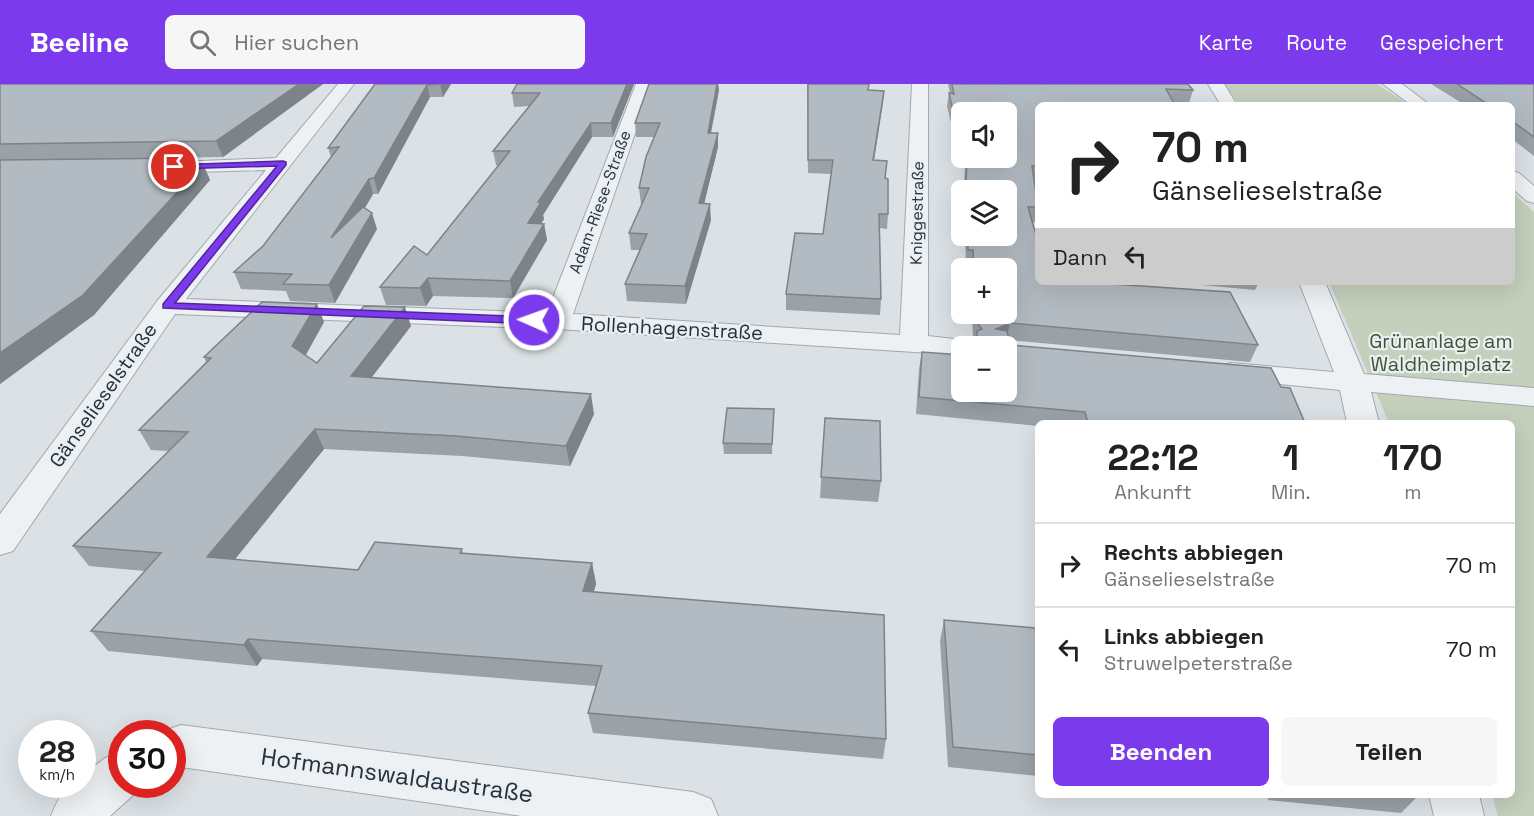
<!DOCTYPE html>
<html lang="de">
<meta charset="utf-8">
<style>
:root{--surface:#fff;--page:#f6f6f6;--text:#222;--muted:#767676;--line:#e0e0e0;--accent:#7c3aed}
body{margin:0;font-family:"Space Grotesk",sans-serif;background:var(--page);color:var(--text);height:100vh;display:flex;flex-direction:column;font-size:22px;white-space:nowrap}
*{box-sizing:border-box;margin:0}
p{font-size:20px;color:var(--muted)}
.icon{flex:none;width:33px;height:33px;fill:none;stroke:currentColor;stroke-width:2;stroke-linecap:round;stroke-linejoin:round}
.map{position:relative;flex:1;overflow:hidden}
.panel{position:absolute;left:1035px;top:336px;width:480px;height:378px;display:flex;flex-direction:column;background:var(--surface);border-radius:9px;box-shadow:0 6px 24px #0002}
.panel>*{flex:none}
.guide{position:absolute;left:1035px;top:18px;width:480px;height:183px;border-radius:9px;box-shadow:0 6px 24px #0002;background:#fff;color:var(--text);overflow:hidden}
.tools{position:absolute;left:951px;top:18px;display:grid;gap:12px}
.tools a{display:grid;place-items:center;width:66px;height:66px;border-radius:9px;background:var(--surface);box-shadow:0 6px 24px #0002;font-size:30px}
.speed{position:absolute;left:18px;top:636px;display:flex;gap:12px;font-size:30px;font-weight:700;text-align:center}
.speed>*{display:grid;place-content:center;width:78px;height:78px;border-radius:50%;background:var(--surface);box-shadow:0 6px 24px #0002;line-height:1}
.speed small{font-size:15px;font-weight:400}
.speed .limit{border:9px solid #d22;background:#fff;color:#111}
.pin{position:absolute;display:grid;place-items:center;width:51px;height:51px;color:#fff;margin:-26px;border:3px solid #fff;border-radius:50%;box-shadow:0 2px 6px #0007}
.me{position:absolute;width:66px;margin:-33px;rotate:272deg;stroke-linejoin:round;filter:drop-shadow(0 0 4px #0008)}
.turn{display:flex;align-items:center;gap:21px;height:126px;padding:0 18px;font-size:27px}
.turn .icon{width:78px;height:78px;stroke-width:2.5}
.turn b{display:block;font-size:42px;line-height:51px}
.then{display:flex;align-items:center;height:57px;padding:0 18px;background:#0003;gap:12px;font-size:22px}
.eta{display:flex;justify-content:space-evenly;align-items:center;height:102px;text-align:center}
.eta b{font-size:36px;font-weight:600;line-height:42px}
.primary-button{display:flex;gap:12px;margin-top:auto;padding:12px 18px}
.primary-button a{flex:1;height:69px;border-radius:9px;background:var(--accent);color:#fff;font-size:24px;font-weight:600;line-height:69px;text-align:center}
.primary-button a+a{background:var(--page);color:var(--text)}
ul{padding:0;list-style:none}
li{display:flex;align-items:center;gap:18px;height:84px;padding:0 18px;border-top:2px solid var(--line)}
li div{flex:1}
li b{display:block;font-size:22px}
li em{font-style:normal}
header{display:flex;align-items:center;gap:36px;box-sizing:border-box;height:84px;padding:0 30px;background:var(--accent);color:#fff}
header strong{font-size:28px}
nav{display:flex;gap:33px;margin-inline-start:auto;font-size:21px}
.search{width:420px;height:54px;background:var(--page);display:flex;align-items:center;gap:15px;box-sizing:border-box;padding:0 21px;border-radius:9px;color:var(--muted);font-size:22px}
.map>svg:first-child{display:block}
.green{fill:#c4cfbc}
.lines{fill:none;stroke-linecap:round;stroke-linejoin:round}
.minor-casing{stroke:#a1a9af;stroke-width:2}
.minor{fill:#eef1f4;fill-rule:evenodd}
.wall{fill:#9aa1a7}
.shaded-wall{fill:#7d8388}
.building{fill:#b3bbc2;stroke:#7d8388;stroke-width:1.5}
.route{fill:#7c3aed;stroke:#51269a;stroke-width:1.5}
.labels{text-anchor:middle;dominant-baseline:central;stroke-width:4.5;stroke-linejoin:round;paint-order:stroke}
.far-street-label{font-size:16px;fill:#26313b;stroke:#eaeff3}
.street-label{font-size:20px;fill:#26313b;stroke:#eaeff3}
.park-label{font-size:20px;fill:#3f5733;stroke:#eaeff3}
.near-street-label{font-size:24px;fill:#26313b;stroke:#eaeff3}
</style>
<header>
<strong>Beeline</strong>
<div class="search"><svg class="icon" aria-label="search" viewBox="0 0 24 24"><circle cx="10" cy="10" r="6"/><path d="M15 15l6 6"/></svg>Hier suchen</div>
<nav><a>Karte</a><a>Route</a><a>Gespeichert</a></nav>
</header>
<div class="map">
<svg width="1534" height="732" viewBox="0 0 1534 732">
<rect width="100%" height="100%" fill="#dbe1e5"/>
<g class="green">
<polygon points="1225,0 1377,0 1409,21 1239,21"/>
<polygon points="1512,108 1534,128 1534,732 1498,732 1492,711 1512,711 1512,339 1389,339 1329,198 1512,198"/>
</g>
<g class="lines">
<g class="minor-casing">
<g id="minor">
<polygon points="338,0 354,0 186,215 547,229 636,0 652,0 573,230 900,251 912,0 928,0 928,252 972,257 976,262 962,262 962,271 557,245 175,230 13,467 0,471 0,430 158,216 266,86 158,89 151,87 148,83 151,79 276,74"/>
<polygon points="1208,0 1224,0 1237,21 1221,21"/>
<polygon points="1383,0 1402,0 1430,21 1411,21"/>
<polygon points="1512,87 1519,89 1534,102 1534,119 1527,117 1512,104"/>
<polygon points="1299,198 1325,198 1364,290 1534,304 1534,322 1371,308 1379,339 1347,339 1340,306 1221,294 1216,288 1221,282 1231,279 1334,288"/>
<polygon points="181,641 693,708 711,715 718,732 522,732 181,683 172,685 172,650 155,650"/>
<path d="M122,668V700H141L139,706L110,732H51C58,716 63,700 82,700V692L105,674Z"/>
<polygon points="1429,711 1479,711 1484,732 1434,732"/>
</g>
</g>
<use href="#minor" class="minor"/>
</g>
<g class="wall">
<polygon points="0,0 323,0 223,73 160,74 195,80 203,80 210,96 94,231 0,300"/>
<polygon points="375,0 451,0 443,13 430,13 378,110 373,110 365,124 377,145 335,219 290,217 286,207 241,205 234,188 263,162 331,73 328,64"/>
<polygon points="634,0 613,53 592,53 543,131 544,135 541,139 544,140 547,156 513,214 433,212 426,222 386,221 380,203 427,171 498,82 496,81 493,67 529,22 514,23 512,9"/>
<polygon points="649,0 718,0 719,6 711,49 718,49 718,63 704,120 711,136 686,220 627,217 625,200 640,166 631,166 629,149 642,120 641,120 639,104 654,53 636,53 635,39"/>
<polygon points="807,0 884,7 874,76 885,94 888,130 887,145 880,144 881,215 880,231 786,226 786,210 823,150 831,90 808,89"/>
<polygon points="948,0 1188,0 1193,6 1189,19 1173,18 1038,21 1038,96 1034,96 1038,123 1035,138 1033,138 1038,198 1097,199 1258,261 1250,278 1009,256 1010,261 1281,303 1305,339 1038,339 1038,342 916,330 919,285 922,268 962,308 1006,262 974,262 975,257 973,255 972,230 1006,230 1006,184 970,184 970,182 966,182 965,152 1006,152 1006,106 964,106 965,74 1006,74 962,28 962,59 956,59 947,22 949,9 950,9"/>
<polygon points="1431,0 1534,0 1534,72 1512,55 1512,21 1465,21"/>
<polygon points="1190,198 1259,198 1255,206 1191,200"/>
<polygon points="324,238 306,271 317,279 411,242 372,293 594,330 570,382 462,372 324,365 234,476 358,486 462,465 463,470 592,479 596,500 594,508 886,655 883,675 593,649 588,629 596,602 262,575 257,582 108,567 91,547 145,487 89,482 73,462 169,367 151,366 139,346 206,278 204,273"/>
<polygon points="825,334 881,397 878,418 820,414"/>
<polygon points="773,335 772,370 724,370 723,359"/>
<polygon points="944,536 1038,563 1038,692 948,683 940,557"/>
<polygon points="1166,711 1201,711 1198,714"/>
<polygon points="1267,711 1419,711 1401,729 1268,716"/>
</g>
<g class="shaded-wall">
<polygon points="299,0 323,0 223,73 216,57"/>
<polygon points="440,0 451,0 443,13"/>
<polygon points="627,0 634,0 613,53 611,39"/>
<polygon points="717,0 718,0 719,6 708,63 708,49"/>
<polygon points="427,1 430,13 378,110 374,94"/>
<polygon points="884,7 883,19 872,89 873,76"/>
<polygon points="591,39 592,53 543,131 544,135 531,156 528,139 538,118"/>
<polygon points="718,49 718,63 700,136 699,119"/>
<polygon points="192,74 197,85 203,80 210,96 94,231 0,300 0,269 184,80"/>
<polygon points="369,95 373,110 337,170 331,154"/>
<polygon points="710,120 711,136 686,220 685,202"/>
<polygon points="372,129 377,145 335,219 329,201"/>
<polygon points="544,140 547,156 513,214 510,197"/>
<polygon points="428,194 433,212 426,222 420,204"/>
<polygon points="317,220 324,238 300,281 292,262"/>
<polygon points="405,223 411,242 358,311 351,292"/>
<polygon points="1010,239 1006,256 996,245"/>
<polygon points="591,310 594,330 570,382 566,362"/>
<polygon points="315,345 324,365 220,494 207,473"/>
<polygon points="592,479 596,500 587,528 583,507"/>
<polygon points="248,555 262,575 257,582 244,561"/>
</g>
<g class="building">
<polygon points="0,0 299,0 216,57 0,60"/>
<polygon points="375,0 440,0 427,1 374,94 369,95 331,154 363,123 372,129 329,201 283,200 292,190 234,188 263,162 339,63 328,64"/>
<polygon points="517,0 627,0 611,39 591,39 538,118 541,118 528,139 544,140 510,197 428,194 420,204 380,203 414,162 427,171 510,67 493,67 540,9 512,9"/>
<polygon points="649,0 717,0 708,49 718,49 699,119 710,120 685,202 625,200 647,150 629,149 649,104 639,104 646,73 660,39 635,39"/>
<polygon points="808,0 869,0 868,6 884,7 873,76 887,77 885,94 888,95 888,130 879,130 881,215 786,210 795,149 823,150 833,76 808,76"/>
<polygon points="952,0 1188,0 1193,6 1166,5 1175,21 1038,21 1038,27 1036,27 1038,35 1038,82 1032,82 1038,123 1028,123 1038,158 1038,198 1096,198 1097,199 1230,208 1258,261 1010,239 996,245 1007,247 1010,261 1271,284 1281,303 1290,304 1305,339 1088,339 1085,328 919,313 922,268 962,271 962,308 1006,308 1006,262 977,262 977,247 982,245 976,238 976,230 1006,230 1006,184 974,184 973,166 968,166 968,152 1006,152 1006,106 966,106 966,101 967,74 1006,74 1006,28 962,28 962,46 957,46 949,9 954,10"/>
<polygon points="1457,0 1534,0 1534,53 1512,37 1512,21 1489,21"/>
<polygon points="192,74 184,80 203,80 83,211 0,269 0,76"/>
<polygon points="262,218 317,220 292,262 317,279 364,222 405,223 351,292 591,310 566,362 456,352 315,345 207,473 358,486 375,458 462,465 460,469 592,479 583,507 884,531 886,655 588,629 602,582 248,555 244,561 91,547 161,469 73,462 188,348 139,346 211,274 204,273"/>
<polygon points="727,324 774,325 772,360 723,359"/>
<polygon points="825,334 880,337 881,397 821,393"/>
<polygon points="944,536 1035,544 1038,563 1038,671 953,663"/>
</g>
<polygon class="route" points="283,77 286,78 286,81 175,219 534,233 539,236 534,240 163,224 163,220 277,82 174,85 170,83 171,81"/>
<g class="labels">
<g class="far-street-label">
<text transform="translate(600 118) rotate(-70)">Adam-Riese-Straße</text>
<text transform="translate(917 129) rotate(-89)">Kniggestraße</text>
</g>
<g class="street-label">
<text transform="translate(672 244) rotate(3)">Rollenhagenstraße</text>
<text transform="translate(103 311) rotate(-55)">Gänselieselstraße</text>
</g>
<g class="park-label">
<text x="1441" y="257">Grünanlage am<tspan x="1441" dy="23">Waldheimplatz</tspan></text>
</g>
<g class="near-street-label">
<text transform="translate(397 691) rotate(8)">Hofmannswaldaustraße</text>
</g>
</g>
</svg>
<div class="tools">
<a><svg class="icon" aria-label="sound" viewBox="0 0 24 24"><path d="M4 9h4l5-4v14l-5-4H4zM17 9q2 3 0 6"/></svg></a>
<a><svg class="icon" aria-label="layers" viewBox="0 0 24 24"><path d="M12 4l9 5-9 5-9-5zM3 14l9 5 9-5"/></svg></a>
<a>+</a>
<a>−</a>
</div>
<div class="speed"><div>28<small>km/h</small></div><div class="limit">30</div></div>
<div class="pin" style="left:174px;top:83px;background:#d93025"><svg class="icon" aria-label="arrive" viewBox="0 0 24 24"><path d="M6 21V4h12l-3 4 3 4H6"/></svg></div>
<svg class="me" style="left:534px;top:236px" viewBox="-20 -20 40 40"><circle r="17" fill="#7c3aed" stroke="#fff" stroke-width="3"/><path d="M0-11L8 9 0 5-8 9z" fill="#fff"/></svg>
<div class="guide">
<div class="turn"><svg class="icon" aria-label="right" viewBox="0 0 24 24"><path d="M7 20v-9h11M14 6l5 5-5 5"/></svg><div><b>70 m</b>Gänselieselstraße</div></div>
<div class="then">Dann<svg class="icon" aria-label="left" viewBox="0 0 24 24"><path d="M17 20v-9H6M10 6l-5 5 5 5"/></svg></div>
</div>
<section class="panel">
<div class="eta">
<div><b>22:12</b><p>Ankunft</p></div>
<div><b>1</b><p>Min.</p></div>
<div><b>170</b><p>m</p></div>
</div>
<ul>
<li><svg class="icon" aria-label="right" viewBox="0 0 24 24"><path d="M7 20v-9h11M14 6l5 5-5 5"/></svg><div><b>Rechts abbiegen</b><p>Gänselieselstraße</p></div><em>70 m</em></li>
<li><svg class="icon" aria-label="left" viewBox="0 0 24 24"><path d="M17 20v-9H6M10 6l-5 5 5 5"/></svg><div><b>Links abbiegen</b><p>Struwelpeterstraße</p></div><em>70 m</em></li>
</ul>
<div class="primary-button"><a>Beenden</a><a>Teilen</a></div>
</section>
</div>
